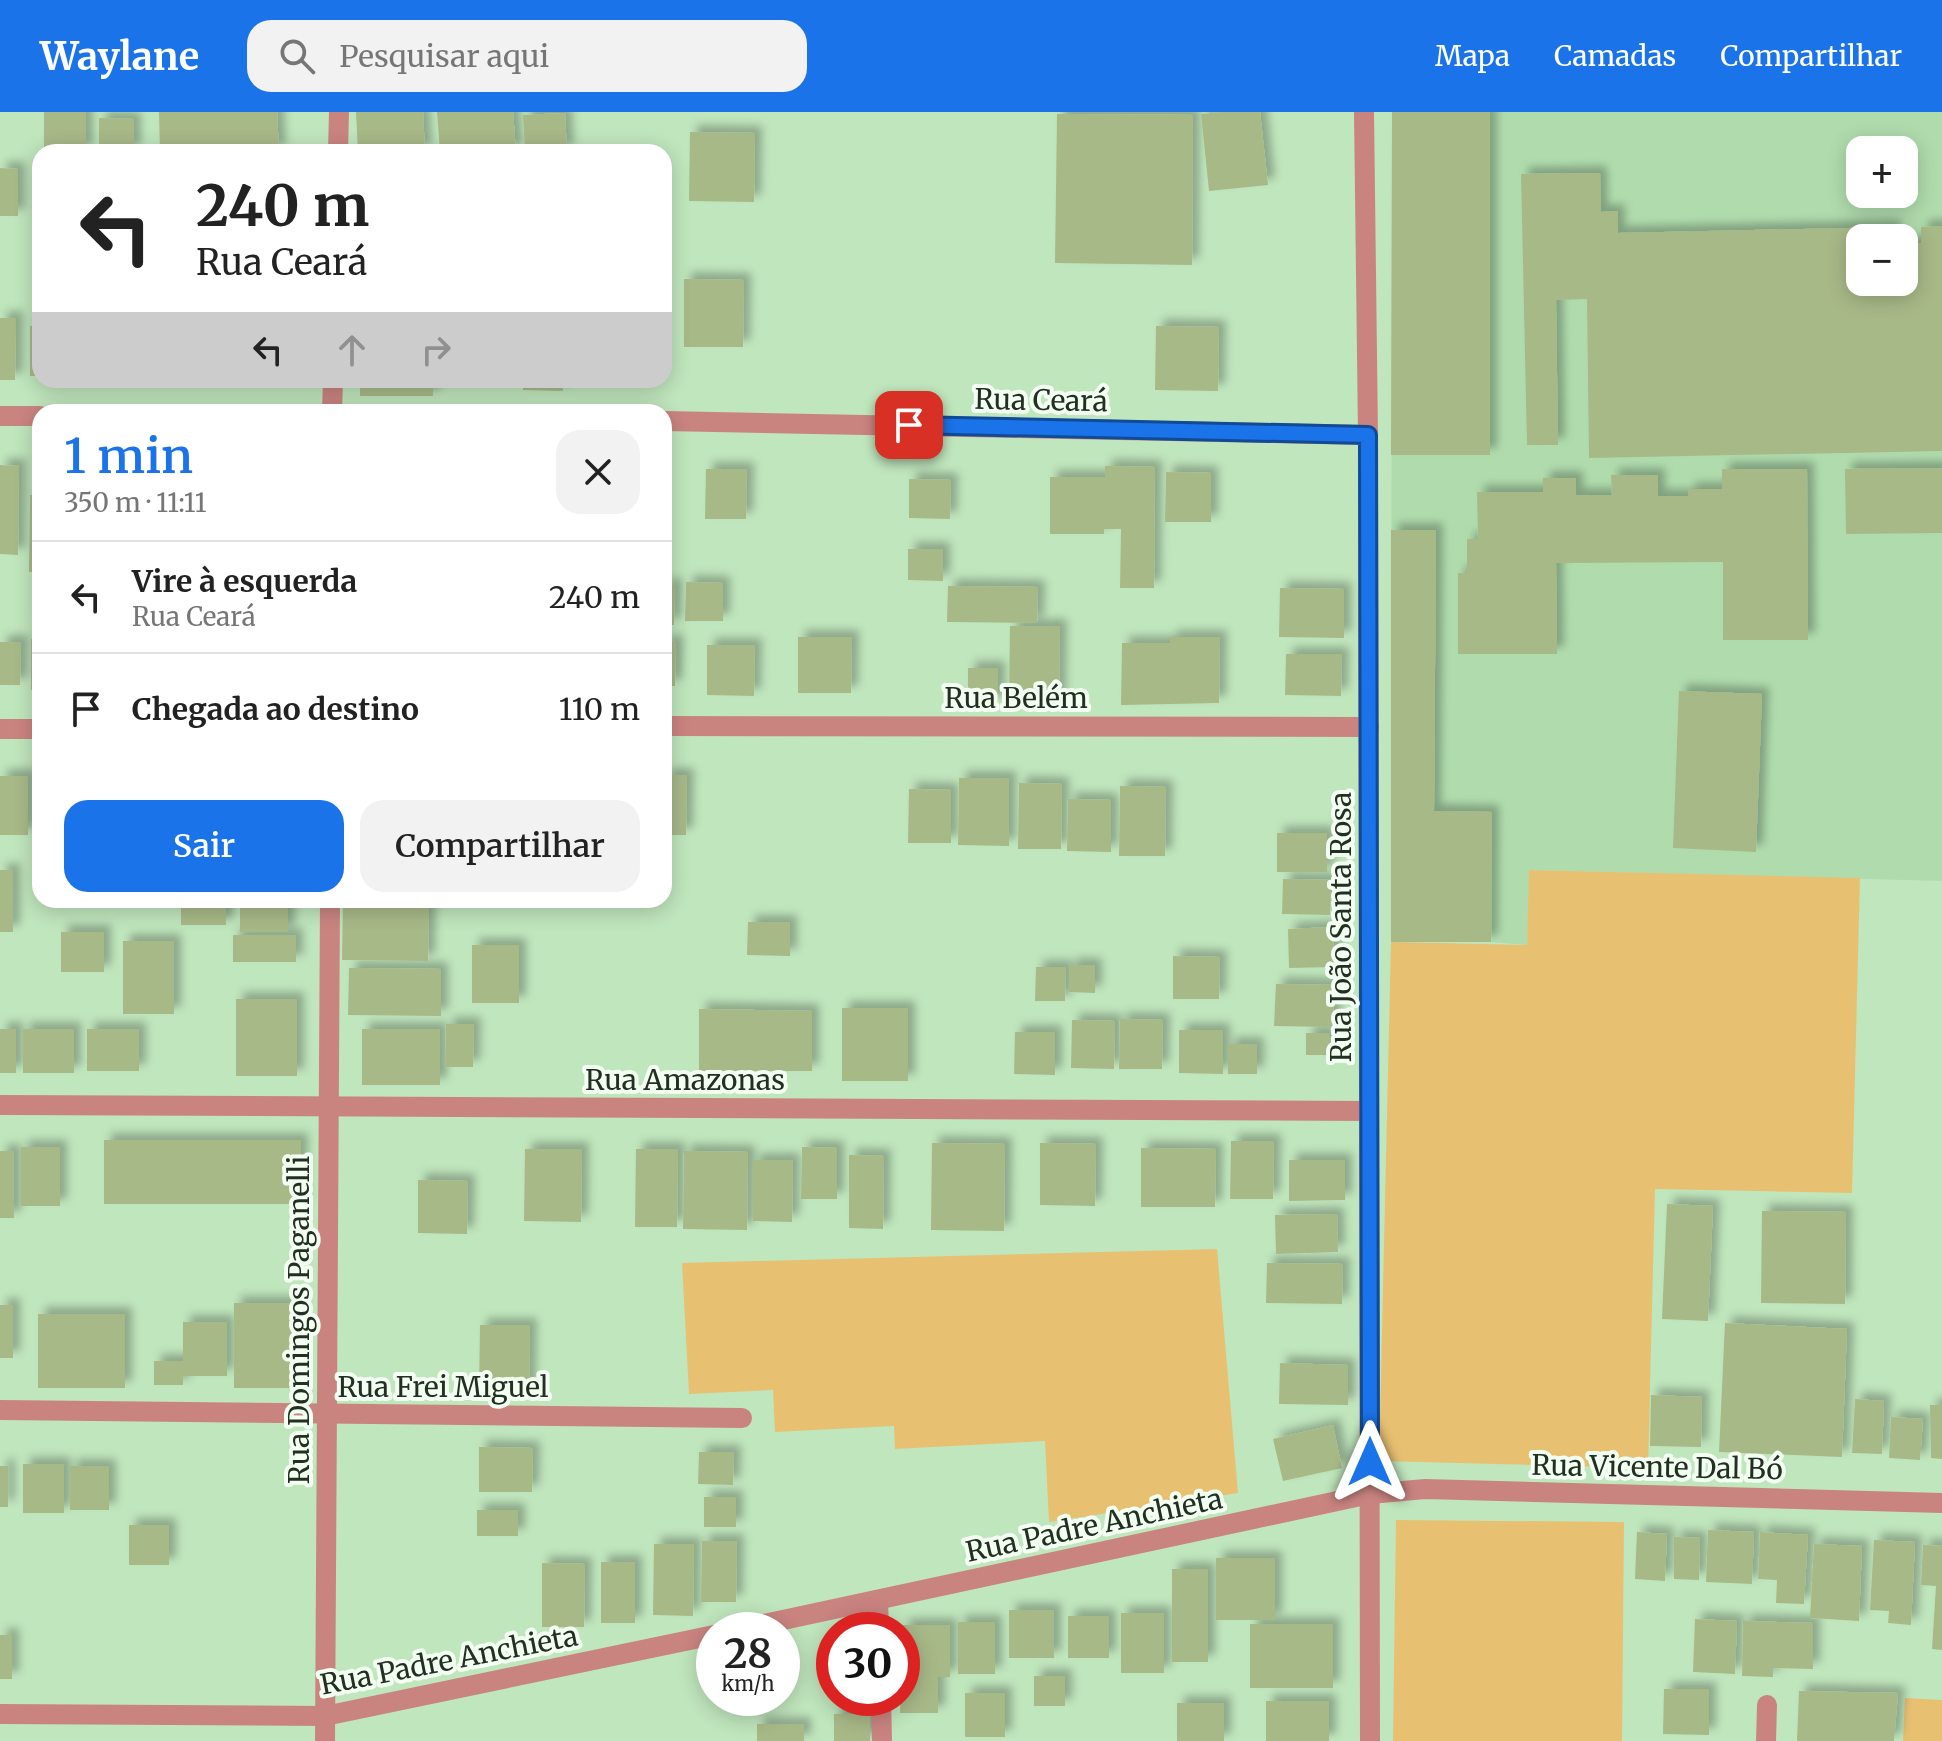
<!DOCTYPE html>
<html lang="pt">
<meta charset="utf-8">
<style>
:root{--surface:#fff;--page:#f2f2f2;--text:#222;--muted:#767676;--line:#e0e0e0;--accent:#1a73e8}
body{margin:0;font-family:Merriweather,serif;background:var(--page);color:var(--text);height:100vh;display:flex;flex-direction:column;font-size:30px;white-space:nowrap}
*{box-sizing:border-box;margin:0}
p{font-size:26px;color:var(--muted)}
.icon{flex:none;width:44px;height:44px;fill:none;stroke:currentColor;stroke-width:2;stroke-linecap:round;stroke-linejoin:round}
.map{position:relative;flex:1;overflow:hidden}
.sheet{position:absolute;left:32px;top:292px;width:640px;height:504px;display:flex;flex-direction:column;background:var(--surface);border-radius:24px;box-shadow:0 4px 20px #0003}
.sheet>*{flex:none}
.hud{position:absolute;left:32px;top:32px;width:640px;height:244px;border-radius:24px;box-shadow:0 4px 20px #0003;background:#fff;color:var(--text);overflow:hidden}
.controls{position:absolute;left:1846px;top:24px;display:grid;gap:16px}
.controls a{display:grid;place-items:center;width:72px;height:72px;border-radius:16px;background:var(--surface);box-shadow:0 4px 20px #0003;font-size:40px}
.speed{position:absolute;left:696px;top:1500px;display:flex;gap:16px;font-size:40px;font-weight:700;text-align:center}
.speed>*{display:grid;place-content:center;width:104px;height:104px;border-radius:50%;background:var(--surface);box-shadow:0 4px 20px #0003;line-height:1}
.speed small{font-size:20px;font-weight:400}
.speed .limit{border:12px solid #d22;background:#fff;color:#111}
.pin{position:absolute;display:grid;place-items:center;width:68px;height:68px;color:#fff;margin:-34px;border-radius:16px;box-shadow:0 4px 12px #0006}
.me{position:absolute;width:88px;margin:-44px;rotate:0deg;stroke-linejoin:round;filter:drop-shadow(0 0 6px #0008)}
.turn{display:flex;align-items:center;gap:28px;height:168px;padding:0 32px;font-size:36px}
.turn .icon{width:104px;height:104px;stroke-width:2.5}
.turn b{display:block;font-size:56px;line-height:68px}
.lanes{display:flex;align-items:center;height:76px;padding:0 32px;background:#0003;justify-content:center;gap:40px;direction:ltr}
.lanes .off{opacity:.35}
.round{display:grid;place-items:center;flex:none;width:84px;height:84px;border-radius:24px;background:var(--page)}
.overview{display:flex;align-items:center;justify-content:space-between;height:136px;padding:0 32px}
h1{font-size:48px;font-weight:600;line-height:60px;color:var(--accent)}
.primary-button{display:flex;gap:16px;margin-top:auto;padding:16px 32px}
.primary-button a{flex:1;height:92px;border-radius:24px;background:var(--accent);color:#fff;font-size:32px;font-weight:600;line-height:92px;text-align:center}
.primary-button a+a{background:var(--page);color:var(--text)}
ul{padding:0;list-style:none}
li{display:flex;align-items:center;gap:24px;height:112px;padding:0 32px;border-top:2px solid var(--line)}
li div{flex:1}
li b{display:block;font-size:30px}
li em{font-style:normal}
header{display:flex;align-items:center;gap:48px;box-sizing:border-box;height:112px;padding:0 40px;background:var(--accent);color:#fff}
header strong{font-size:38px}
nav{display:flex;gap:44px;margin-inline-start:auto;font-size:28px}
.search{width:560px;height:72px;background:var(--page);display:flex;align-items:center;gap:20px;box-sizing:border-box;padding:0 28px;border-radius:24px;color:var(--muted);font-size:30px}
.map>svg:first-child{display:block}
.built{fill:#b0dcad;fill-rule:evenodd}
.green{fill:#e8c072}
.building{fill:#a8b988;filter:url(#shadow)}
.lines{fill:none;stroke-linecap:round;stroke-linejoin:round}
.minor{stroke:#ca8480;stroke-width:20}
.tertiary{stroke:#ca8480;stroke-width:20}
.route-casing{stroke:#114b97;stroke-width:20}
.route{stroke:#1a73e8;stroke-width:14}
.labels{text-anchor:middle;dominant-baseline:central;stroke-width:8;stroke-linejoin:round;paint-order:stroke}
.street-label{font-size:28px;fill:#223021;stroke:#f3fff2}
</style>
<header>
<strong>Waylane</strong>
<div class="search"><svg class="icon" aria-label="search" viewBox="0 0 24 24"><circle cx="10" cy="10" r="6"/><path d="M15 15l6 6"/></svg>Pesquisar aqui</div>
<nav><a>Mapa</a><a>Camadas</a><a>Compartilhar</a></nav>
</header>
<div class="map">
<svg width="1942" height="1629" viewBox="0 0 1942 1629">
<defs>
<filter id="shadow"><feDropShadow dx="7" dy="-7" stdDeviation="4" flood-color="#0004"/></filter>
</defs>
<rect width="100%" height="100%" fill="#c0e6bd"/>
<path class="built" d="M1392,0H1942V769L1530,758L1527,833L1491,830H1391ZM1860,38H1904V82H1860ZM1860,126H1904V170H1860Z"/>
<g class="green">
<polygon points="1529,758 1860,766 1852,1081 1655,1077 1648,1356 1379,1349 1391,830 1527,833"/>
<polygon points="1217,1137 1238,1381 1049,1410 1045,1329 895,1337 894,1314 775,1320 773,1278 689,1282 682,1151"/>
<polygon points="1396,1408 1624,1410 1622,1629 1393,1629"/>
<polygon points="1905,1586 1942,1588 1942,1629 1903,1629"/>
</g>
<g class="building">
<rect x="44" y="0" width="42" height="40"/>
<polygon points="159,0 277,0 279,40 160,40"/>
<polygon points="356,0 423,0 425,40 358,40"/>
<polygon points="437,0 513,0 516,40 440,40"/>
<polygon points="1223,0 1260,0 1268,73 1209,79 1201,2"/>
<polygon points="1392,0 1490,0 1490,343 1391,343"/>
<polygon points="565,1 567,40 525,40 523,3"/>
<polygon points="1057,2 1193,3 1192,153 1055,151"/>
<polygon points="99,6 134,7 134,40 99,40"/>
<polygon points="690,20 755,21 754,90 689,89"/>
<polygon points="0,56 18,57 18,104 0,104"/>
<polygon points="1600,61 1601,100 1618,99 1618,121 1894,115 1894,126 1860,126 1860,170 1904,170 1904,132 1921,131 1921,115 1942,114 1942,339 1589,346 1587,187 1556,188 1558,333 1527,333 1521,62"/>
<polygon points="684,167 744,168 743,235 684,235"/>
<polygon points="0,206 16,206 15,268 0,268"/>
<rect x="30" y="214" width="10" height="50"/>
<polygon points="1156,214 1219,215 1218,279 1155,278"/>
<rect x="360" y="268" width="73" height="16"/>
<polygon points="523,268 563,268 563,279 523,278"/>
<polygon points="0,353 19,354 18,443 0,442"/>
<polygon points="1105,354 1155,355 1154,476 1120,476 1121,417 1104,417 1104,422 1050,422 1050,365 1105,365"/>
<polygon points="1942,356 1942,421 1846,422 1845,357"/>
<polygon points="706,357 747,357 746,407 705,407"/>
<polygon points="1722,357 1807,357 1808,528 1723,528 1723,450 1556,451 1557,542 1458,542 1458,461 1467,461 1467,427 1478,427 1477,380 1543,380 1543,366 1576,366 1576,383 1612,383 1611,363 1658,363 1658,384 1688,384 1688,377 1722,377"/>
<polygon points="1166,360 1211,361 1211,410 1165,410"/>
<polygon points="909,367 951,368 950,407 909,406"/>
<polygon points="30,383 40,383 40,460 29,460"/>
<polygon points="1391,418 1436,418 1434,699 1492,700 1491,830 1391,830"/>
<polygon points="908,437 943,437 943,469 908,468"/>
<rect x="33" y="470" width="7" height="40"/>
<polygon points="686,470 723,471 723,509 685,509"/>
<polygon points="664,473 675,473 674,513 664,513"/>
<polygon points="948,474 1038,475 1037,511 947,510"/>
<polygon points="1280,476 1344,477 1344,526 1279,525"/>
<polygon points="1010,514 1060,514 1059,590 1009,590"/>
<polygon points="798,525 852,525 851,581 798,581"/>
<polygon points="1170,525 1220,525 1219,591 1121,593 1122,531 1170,531"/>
<polygon points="31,527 40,528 40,578 31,578"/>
<polygon points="0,530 21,530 20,573 0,573"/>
<polygon points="664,530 676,530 675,574 664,574"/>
<polygon points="707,533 755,533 754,584 707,583"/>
<polygon points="1286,542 1342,542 1341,584 1285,583"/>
<polygon points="968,556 998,556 998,591 968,590"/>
<polygon points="1679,579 1762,582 1756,740 1673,736"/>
<rect x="32" y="656" width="8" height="51"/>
<polygon points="664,663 687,663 686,723 664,723"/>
<rect x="0" y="664" width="28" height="59"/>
<polygon points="959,666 1009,666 1009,734 958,733"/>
<polygon points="1019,671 1062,672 1061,737 1018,737"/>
<polygon points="1120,674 1166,675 1165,744 1119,744"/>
<polygon points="909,677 951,678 951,731 908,731"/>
<polygon points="1068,687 1111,688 1111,740 1067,739"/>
<rect x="1277" y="721" width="50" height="39"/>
<rect x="0" y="758" width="13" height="62"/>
<polygon points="1283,767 1331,768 1330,803 1282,802"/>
<rect x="181" y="788" width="45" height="25"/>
<rect x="240" y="788" width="48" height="32"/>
<polygon points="343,788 429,788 428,849 342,848"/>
<polygon points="748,810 790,810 790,844 747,843"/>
<polygon points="1333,815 1334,855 1289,856 1288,817"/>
<rect x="61" y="820" width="43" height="40"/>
<rect x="233" y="823" width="63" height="27"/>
<rect x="123" y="829" width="51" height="73"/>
<rect x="472" y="833" width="47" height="58"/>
<polygon points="1173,844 1220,845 1219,887 1173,887"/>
<polygon points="1069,853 1095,853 1095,881 1069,880"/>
<polygon points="1036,855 1066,855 1065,889 1035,889"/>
<polygon points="349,856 441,857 441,904 348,903"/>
<polygon points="1276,872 1334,873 1333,915 1274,914"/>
<rect x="236" y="887" width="61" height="77"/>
<rect x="842" y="896" width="66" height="73"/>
<polygon points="699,897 812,899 812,959 699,959"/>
<polygon points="1120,907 1163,908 1162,957 1119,957"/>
<polygon points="1072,908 1115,909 1114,957 1071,956"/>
<polygon points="446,912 474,912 473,955 445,955"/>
<rect x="0" y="917" width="16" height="44"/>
<rect x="23" y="917" width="51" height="44"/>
<rect x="87" y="917" width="52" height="42"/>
<rect x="362" y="917" width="78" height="56"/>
<polygon points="1179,918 1223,918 1223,962 1179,961"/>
<polygon points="1015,920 1055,920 1055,963 1014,962"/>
<rect x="1306" y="921" width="24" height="22"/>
<rect x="1228" y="932" width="29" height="30"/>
<rect x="104" y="1028" width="197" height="64"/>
<polygon points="1231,1029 1274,1029 1273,1087 1230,1087"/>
<polygon points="932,1031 1005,1032 1004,1119 931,1118"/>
<polygon points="1040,1031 1096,1032 1095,1094 1040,1093"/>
<rect x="21" y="1035" width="39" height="59"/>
<polygon points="802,1035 837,1036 837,1087 801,1087"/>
<polygon points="1141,1036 1216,1037 1215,1095 1141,1095"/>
<polygon points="525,1037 582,1037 581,1110 524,1109"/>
<polygon points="636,1037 678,1037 677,1115 635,1115"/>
<rect x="0" y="1039" width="14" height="67"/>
<polygon points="684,1039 748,1040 747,1118 683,1117"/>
<polygon points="849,1043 884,1044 883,1117 849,1116"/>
<polygon points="753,1048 793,1048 792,1110 753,1109"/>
<polygon points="1289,1048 1345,1048 1345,1088 1289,1089"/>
<polygon points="418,1068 468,1069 467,1122 418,1121"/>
<polygon points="1667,1092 1713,1094 1708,1209 1662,1207"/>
<polygon points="1762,1099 1846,1100 1845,1192 1761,1191"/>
<polygon points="1337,1102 1338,1140 1276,1142 1275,1103"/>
<polygon points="1267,1151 1343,1152 1342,1192 1266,1191"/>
<rect x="234" y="1191" width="63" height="85"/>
<rect x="0" y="1193" width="13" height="53"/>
<rect x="38" y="1202" width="87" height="74"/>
<polygon points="183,1210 227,1210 227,1264 183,1264 183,1273 154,1273 154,1249 183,1249"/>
<polygon points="1725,1211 1847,1217 1842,1345 1719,1340"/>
<polygon points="480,1213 530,1213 529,1280 479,1279"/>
<polygon points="1280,1251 1348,1253 1348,1293 1279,1292"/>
<polygon points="1651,1283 1702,1285 1701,1335 1650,1334"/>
<polygon points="1855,1287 1884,1289 1882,1342 1852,1341"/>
<polygon points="1930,1293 1942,1293 1942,1347 1931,1346"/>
<polygon points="1891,1305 1923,1307 1920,1348 1889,1346"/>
<polygon points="1333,1313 1342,1356 1283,1369 1273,1327"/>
<polygon points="479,1335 533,1336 532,1380 479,1380"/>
<polygon points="699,1340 734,1340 733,1373 698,1372"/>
<rect x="23" y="1352" width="41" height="49"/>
<rect x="0" y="1354" width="8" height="41"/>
<rect x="70" y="1354" width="39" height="44"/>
<rect x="704" y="1385" width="32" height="30"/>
<rect x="477" y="1398" width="41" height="26"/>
<rect x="129" y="1413" width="40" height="40"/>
<polygon points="1708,1418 1754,1420 1752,1472 1706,1470"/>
<polygon points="1637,1420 1667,1422 1665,1469 1635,1467"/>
<polygon points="1760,1420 1808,1423 1804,1492 1776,1491 1777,1468 1758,1467"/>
<polygon points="1674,1425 1700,1426 1699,1468 1674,1467"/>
<polygon points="1874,1428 1915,1430 1911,1513 1888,1511 1889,1499 1870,1498"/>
<polygon points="702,1429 737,1429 736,1490 701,1490"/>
<polygon points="654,1432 694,1432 693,1504 653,1503"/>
<polygon points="1814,1432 1862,1434 1859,1509 1810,1506"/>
<polygon points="1923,1433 1942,1434 1942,1538 1932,1537 1936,1474 1921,1473"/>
<rect x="1216" y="1446" width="59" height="62"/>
<rect x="601" y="1450" width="34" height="61"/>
<polygon points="542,1451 585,1452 584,1515 542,1515"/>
<rect x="1172" y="1457" width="36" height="93"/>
<rect x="1009" y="1498" width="45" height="48"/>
<rect x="1121" y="1501" width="43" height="60"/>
<rect x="1068" y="1504" width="41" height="42"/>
<polygon points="1695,1507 1737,1509 1735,1562 1693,1560"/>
<polygon points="1743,1509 1813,1511 1813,1557 1773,1556 1773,1565 1742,1564"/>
<rect x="958" y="1510" width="37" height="52"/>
<rect x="1250" y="1512" width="83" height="64"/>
<polygon points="903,1513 950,1513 950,1565 938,1565 938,1601 900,1601"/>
<rect x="0" y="1523" width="12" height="44"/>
<rect x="1034" y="1564" width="31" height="30"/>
<polygon points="1664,1577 1709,1577 1709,1623 1663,1622"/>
<polygon points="1799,1579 1898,1581 1894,1629 1797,1629"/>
<rect x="965" y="1581" width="40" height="44"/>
<rect x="1266" y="1589" width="63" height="40"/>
<rect x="1177" y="1591" width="47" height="38"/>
<rect x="834" y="1602" width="36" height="27"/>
<rect x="757" y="1612" width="47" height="17"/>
</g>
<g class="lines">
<g class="minor">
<polyline points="1364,0 1368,323 1370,1629"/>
<polyline points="0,304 40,304"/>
<polyline points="664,309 1368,323"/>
<polyline points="664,614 1369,615"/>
<polyline points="0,617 40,617"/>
<polyline points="0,993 1369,999"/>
<polyline points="0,1298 742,1306"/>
<polyline points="878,1488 879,1518"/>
<polyline points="881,1586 882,1629"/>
<polyline points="0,1602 325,1604"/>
<polyline points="1766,1629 1767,1593"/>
</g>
<g class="tertiary">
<polyline points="338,40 339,0"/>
<polyline points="332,300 333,268"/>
<polyline points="736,1518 1370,1382 1425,1377 1942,1391"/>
<polyline points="325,1604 714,1523"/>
<polyline points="325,1629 330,788"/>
</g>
</g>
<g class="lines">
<g class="route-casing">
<polyline id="route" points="909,313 1368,323 1370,1350"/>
</g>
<use href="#route" class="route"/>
</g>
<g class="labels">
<g class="street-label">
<text transform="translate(1041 288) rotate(1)">Rua Ceará</text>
<text x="1016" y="586">Rua Belém</text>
<text transform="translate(1341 815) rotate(-90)">Rua João Santa Rosa</text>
<text x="685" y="968">Rua Amazonas</text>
<text transform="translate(299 1208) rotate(-90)">Rua Domingos Paganelli</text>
<text x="443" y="1275">Rua Frei Miguel</text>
<text transform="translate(1657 1355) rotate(1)">Rua Vicente Dal Bó</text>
<text transform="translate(1094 1413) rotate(-12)">Rua Padre Anchieta</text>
<text transform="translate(449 1548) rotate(-11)">Rua Padre Anchieta</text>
</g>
</g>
</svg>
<div class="controls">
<a>+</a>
<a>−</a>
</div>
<div class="speed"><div>28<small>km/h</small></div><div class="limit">30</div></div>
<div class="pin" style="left:909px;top:313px;background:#d93025"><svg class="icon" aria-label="arrive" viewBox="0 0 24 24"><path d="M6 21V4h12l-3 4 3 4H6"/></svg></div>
<svg class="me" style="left:1370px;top:1350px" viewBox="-20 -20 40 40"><path d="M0-17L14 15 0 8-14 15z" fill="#1a73e8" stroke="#fff" stroke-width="4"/></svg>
<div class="hud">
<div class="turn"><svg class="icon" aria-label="left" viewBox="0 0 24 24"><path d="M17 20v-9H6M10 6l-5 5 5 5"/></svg><div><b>240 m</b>Rua Ceará</div></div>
<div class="lanes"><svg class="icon" aria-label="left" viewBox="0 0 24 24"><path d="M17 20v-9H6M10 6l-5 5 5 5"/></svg><svg class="icon off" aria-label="ahead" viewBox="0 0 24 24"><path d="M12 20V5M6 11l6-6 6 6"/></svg><svg class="icon off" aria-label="right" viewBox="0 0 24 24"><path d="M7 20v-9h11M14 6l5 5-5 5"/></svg></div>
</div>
<section class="sheet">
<div class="overview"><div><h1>1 min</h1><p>350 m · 11:11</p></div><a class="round"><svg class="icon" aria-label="close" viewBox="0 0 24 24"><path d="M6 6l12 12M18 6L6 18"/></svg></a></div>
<ul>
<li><svg class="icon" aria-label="left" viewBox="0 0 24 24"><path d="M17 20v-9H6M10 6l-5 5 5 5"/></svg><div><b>Vire à esquerda</b><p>Rua Ceará</p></div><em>240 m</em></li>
<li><svg class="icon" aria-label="arrive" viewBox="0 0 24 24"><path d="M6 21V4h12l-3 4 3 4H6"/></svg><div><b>Chegada ao destino</b></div><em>110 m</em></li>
</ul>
<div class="primary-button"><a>Sair</a><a>Compartilhar</a></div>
</section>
</div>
